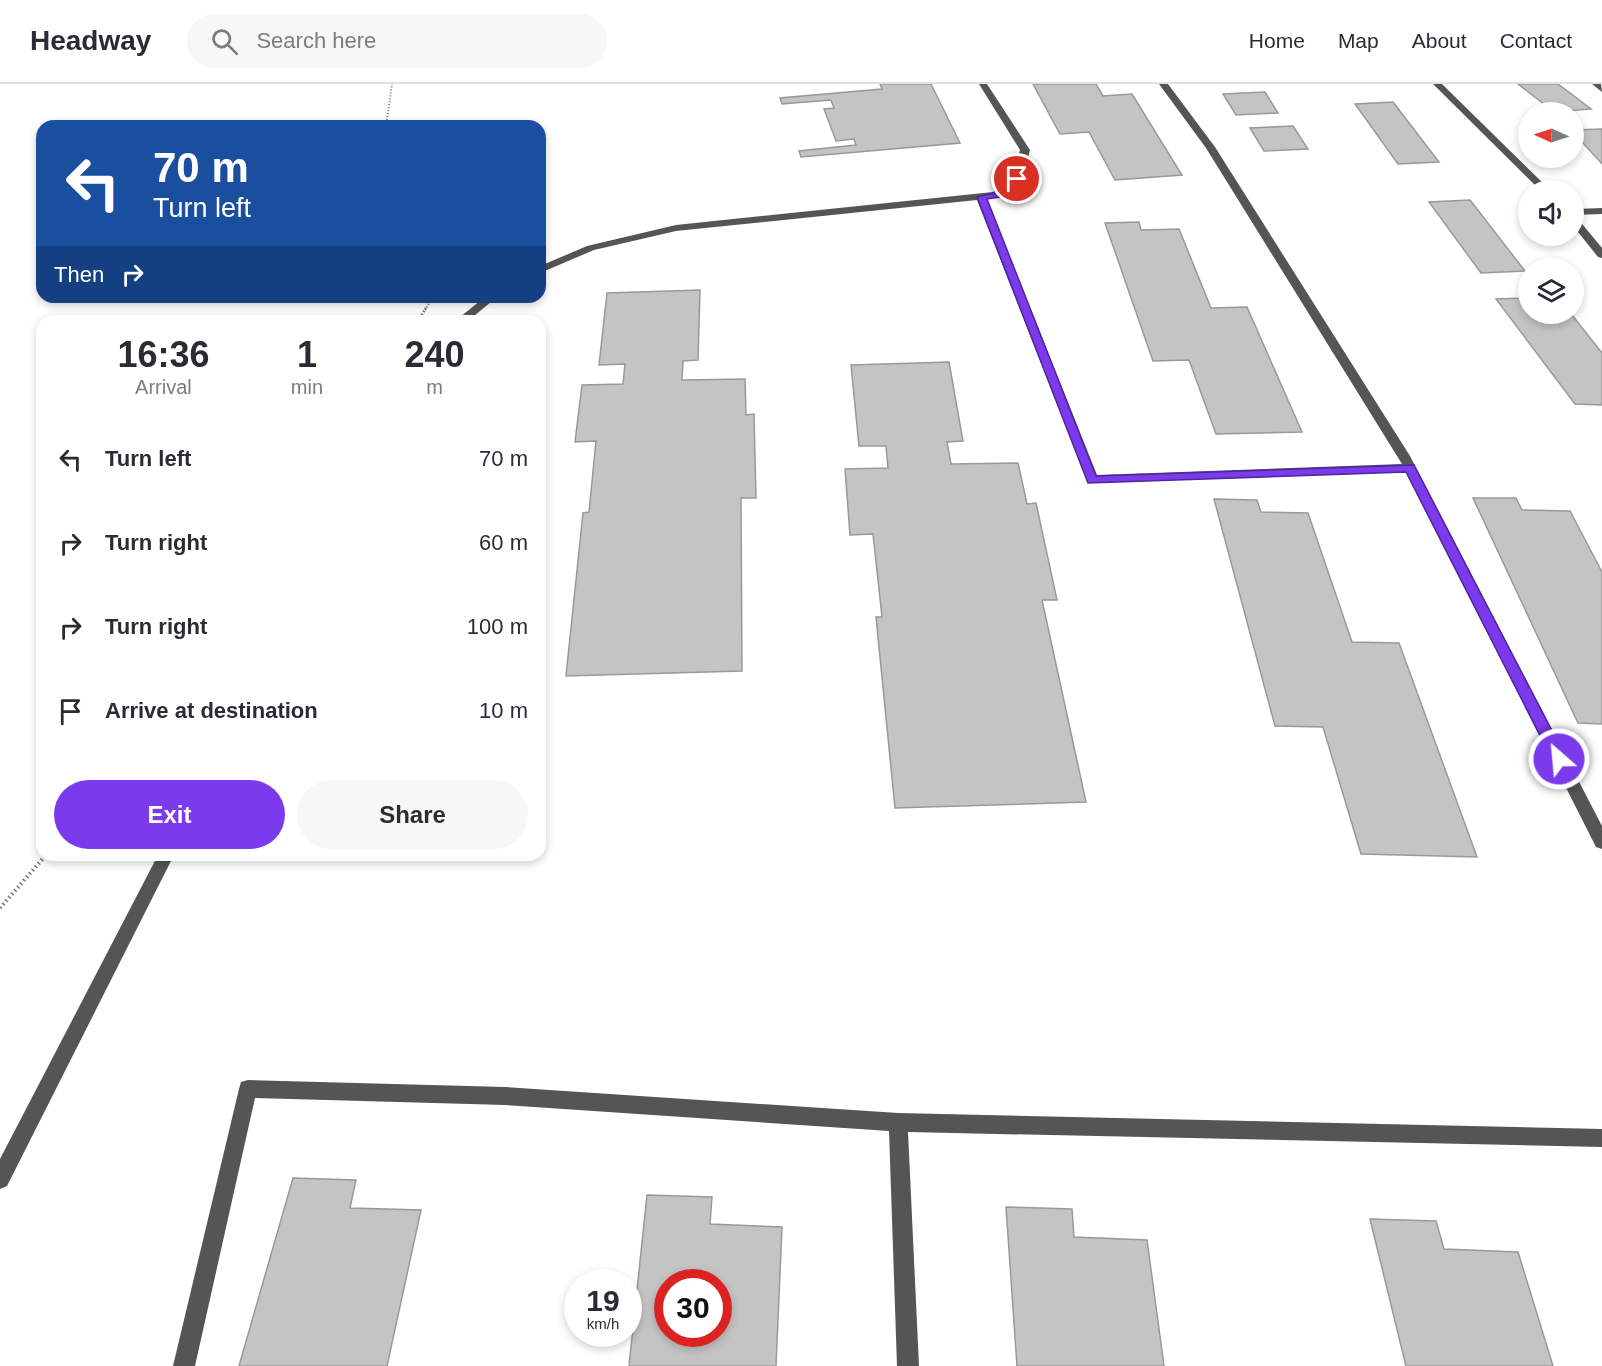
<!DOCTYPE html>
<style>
:root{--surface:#fff;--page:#f7f7f7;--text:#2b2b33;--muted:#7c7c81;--line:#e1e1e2;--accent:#7c3aed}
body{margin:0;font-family:Helvetica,sans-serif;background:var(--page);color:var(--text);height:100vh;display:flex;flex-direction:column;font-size:22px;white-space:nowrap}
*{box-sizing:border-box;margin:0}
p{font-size:20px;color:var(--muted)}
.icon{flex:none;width:33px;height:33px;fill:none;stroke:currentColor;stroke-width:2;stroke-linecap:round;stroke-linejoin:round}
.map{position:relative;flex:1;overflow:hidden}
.side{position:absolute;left:36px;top:231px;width:510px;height:546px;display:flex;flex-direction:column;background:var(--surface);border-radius:18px;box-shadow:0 3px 9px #0003}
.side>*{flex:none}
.top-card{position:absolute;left:36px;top:36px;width:510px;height:183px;border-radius:18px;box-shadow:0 3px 9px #0003;background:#1a4fa0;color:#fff;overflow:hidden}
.needle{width:39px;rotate:273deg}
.tools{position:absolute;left:1518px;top:18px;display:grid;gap:12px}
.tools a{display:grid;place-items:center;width:66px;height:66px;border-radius:50%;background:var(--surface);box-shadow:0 3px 9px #0003;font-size:30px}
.speed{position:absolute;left:564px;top:1185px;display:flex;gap:12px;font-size:30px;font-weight:700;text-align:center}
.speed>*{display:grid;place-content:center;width:78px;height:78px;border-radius:50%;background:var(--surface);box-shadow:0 3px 9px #0003;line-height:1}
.speed small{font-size:15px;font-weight:400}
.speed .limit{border:9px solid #d22;background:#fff;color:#111}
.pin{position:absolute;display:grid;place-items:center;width:51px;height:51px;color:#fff;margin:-26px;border:3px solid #fff;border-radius:50%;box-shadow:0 2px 6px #0007}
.me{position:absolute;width:66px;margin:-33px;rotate:333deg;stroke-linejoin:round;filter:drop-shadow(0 0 4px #0008)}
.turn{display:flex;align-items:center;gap:21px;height:126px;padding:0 18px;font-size:27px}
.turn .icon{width:78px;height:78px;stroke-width:2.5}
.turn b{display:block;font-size:42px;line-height:51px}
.then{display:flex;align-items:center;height:57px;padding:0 18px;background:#0003;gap:12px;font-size:22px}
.eta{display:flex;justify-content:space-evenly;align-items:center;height:102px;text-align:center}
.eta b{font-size:36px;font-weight:700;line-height:42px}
.action{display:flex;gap:12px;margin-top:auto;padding:12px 18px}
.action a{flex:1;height:69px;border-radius:36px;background:var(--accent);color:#fff;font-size:24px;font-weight:700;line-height:69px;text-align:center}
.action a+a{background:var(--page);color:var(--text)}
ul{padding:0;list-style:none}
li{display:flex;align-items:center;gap:18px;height:84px;padding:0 18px}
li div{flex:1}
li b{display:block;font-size:22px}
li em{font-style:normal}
header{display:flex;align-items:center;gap:36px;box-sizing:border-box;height:84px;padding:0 30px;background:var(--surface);border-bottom:2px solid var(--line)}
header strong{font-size:28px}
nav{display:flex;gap:33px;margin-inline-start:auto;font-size:21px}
.search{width:420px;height:54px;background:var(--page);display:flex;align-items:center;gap:15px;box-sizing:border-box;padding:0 21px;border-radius:33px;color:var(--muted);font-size:22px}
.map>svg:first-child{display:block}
.building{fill:#c4c4c4;stroke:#999;stroke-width:1.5;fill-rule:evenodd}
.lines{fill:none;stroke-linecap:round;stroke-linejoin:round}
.path-far2{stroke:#777;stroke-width:2;stroke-dasharray:1 2;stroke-linecap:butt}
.path-far1{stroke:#777;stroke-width:3;stroke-dasharray:1.5 2;stroke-linecap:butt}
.path{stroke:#777;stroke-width:4;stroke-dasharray:1.5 3;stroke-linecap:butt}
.minor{fill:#555;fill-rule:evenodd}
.route{fill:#7c3aed;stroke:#51269a;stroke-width:1.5}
</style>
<header>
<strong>Headway</strong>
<div class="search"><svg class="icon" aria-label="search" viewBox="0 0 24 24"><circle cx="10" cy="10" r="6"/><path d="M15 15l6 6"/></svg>Search here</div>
<nav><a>Home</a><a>Map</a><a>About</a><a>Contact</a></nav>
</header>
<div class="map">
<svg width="1602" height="1282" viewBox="0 0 1602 1282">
<rect width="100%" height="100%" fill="#fff"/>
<g class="building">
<polygon points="880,0 931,0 960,59 801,73 799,67 856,61 854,55 836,57 824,25 834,24 831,16 782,20 780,14 882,5"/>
<polygon points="1033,0 1096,0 1103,12 1132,10 1182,91 1115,96 1089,48 1060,50"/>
<polygon points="1518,0 1558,0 1591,25 1554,28"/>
<polygon points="1265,8 1278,29 1236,31 1223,10"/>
<polygon points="1393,18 1439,78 1398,80 1355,20"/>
<polygon points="1293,42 1308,65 1264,67 1250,44"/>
<polygon points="1602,45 1602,80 1574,49 1574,46"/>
<polygon points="1470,116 1525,187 1481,189 1429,118"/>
<polygon points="1139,138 1141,146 1179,145 1211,224 1247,223 1302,348 1216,350 1189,276 1153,277 1105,139"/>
<polygon points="700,206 698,276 683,277 682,296 745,295 746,331 754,330 756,414 741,414 742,587 566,592 583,429 589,428 596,357 575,358 582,301 623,300 625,280 599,281 607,209"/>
<polygon points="1528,214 1528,230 1545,230 1547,232 1572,231 1602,269 1602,321 1575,320 1496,215"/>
<polygon points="949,278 963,357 947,358 951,380 1018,379 1027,420 1036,419 1057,516 1042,516 1086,718 895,724 876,533 882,533 873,450 850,451 845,385 888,384 886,362 859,362 851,281"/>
<polygon points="1473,414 1516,414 1522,426 1570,427 1602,488 1602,640 1578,639"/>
<polygon points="1214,415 1257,416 1261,428 1308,429 1352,558 1399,559 1477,773 1361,770 1323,643 1275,642"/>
<polygon points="293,1094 356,1096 350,1124 421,1126 387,1282 239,1282"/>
<path d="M647,1111L712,1113L710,1140L782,1143L776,1282H629ZM668,1198H718V1250H668Z"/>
<polygon points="1006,1123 1072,1125 1074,1153 1147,1156 1164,1282 1017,1282"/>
<polygon points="1370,1135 1436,1137 1444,1165 1518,1168 1553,1282 1406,1282"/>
</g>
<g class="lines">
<g class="path-far2">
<polyline points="386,42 392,0"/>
<polyline points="425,226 433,213"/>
</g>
<polyline class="path-far1" points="418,237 426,224"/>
<polyline class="path" points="0,824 46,771"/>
<g class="minor">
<path d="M979,0H987L1030,66C1023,92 1018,112 987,115L1097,391L1402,380L1206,64L1159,0H1168L1215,63L1410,372L1602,742V765L1596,763L1406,388L1088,399L977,116L676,147L594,166L540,189V182L587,162L676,141L993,108L1012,94L1020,66Z"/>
<polygon points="1433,0 1442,0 1550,106 1540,106"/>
<polygon points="1592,0 1601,0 1602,8"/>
<polygon points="1602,124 1602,130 1574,131 1574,125"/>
<polygon points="1574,134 1578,135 1602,164 1602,174 1598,173 1574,143"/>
<polygon points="485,213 497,213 468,237 455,237"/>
<polygon points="158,771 174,771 7,1102 0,1105 0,1075"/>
<polygon points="248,996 505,1003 898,1029 1602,1045 1602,1063 908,1048 919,1282 897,1282 889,1047 505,1021 255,1014 195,1282 173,1282 239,1005 241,998"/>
</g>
</g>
<polygon class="route" points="1014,93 1021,95 1000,113 987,115 1096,392 1414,381 1564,670 1564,679 1554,679 1406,388 1088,399 977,113 994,109"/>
</svg>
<div class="tools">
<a><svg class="needle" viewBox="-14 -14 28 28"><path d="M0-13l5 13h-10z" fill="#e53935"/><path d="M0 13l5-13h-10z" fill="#7c7c81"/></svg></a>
<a><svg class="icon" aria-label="sound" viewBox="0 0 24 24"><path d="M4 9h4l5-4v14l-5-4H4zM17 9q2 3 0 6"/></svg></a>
<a><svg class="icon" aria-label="layers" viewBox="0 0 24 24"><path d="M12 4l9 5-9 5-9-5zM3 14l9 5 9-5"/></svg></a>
</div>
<div class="speed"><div>19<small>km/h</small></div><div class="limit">30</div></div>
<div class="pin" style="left:1017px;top:95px;background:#d93025"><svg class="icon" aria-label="arrive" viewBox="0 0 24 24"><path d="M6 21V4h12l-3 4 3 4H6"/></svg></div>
<svg class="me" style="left:1559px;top:675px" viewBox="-20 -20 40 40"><circle r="17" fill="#7c3aed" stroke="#fff" stroke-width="3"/><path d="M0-11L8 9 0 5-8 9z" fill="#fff"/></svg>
<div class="top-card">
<div class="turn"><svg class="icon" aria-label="left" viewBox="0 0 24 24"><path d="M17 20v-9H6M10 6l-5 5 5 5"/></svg><div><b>70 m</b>Turn left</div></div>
<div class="then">Then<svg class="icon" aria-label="right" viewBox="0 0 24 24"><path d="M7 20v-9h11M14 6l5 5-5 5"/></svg></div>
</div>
<section class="side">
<div class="eta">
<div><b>16:36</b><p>Arrival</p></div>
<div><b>1</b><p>min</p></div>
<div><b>240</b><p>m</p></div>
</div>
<ul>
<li><svg class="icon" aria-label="left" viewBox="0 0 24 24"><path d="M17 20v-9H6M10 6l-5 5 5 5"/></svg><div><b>Turn left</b></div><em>70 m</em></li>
<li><svg class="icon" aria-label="right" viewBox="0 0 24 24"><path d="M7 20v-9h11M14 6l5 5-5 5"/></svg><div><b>Turn right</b></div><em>60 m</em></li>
<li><svg class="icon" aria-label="right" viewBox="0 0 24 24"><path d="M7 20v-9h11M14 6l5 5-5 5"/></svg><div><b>Turn right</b></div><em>100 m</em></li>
<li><svg class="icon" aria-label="arrive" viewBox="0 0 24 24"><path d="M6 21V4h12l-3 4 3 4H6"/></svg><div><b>Arrive at destination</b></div><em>10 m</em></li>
</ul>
<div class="action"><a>Exit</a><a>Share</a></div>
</section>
</div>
